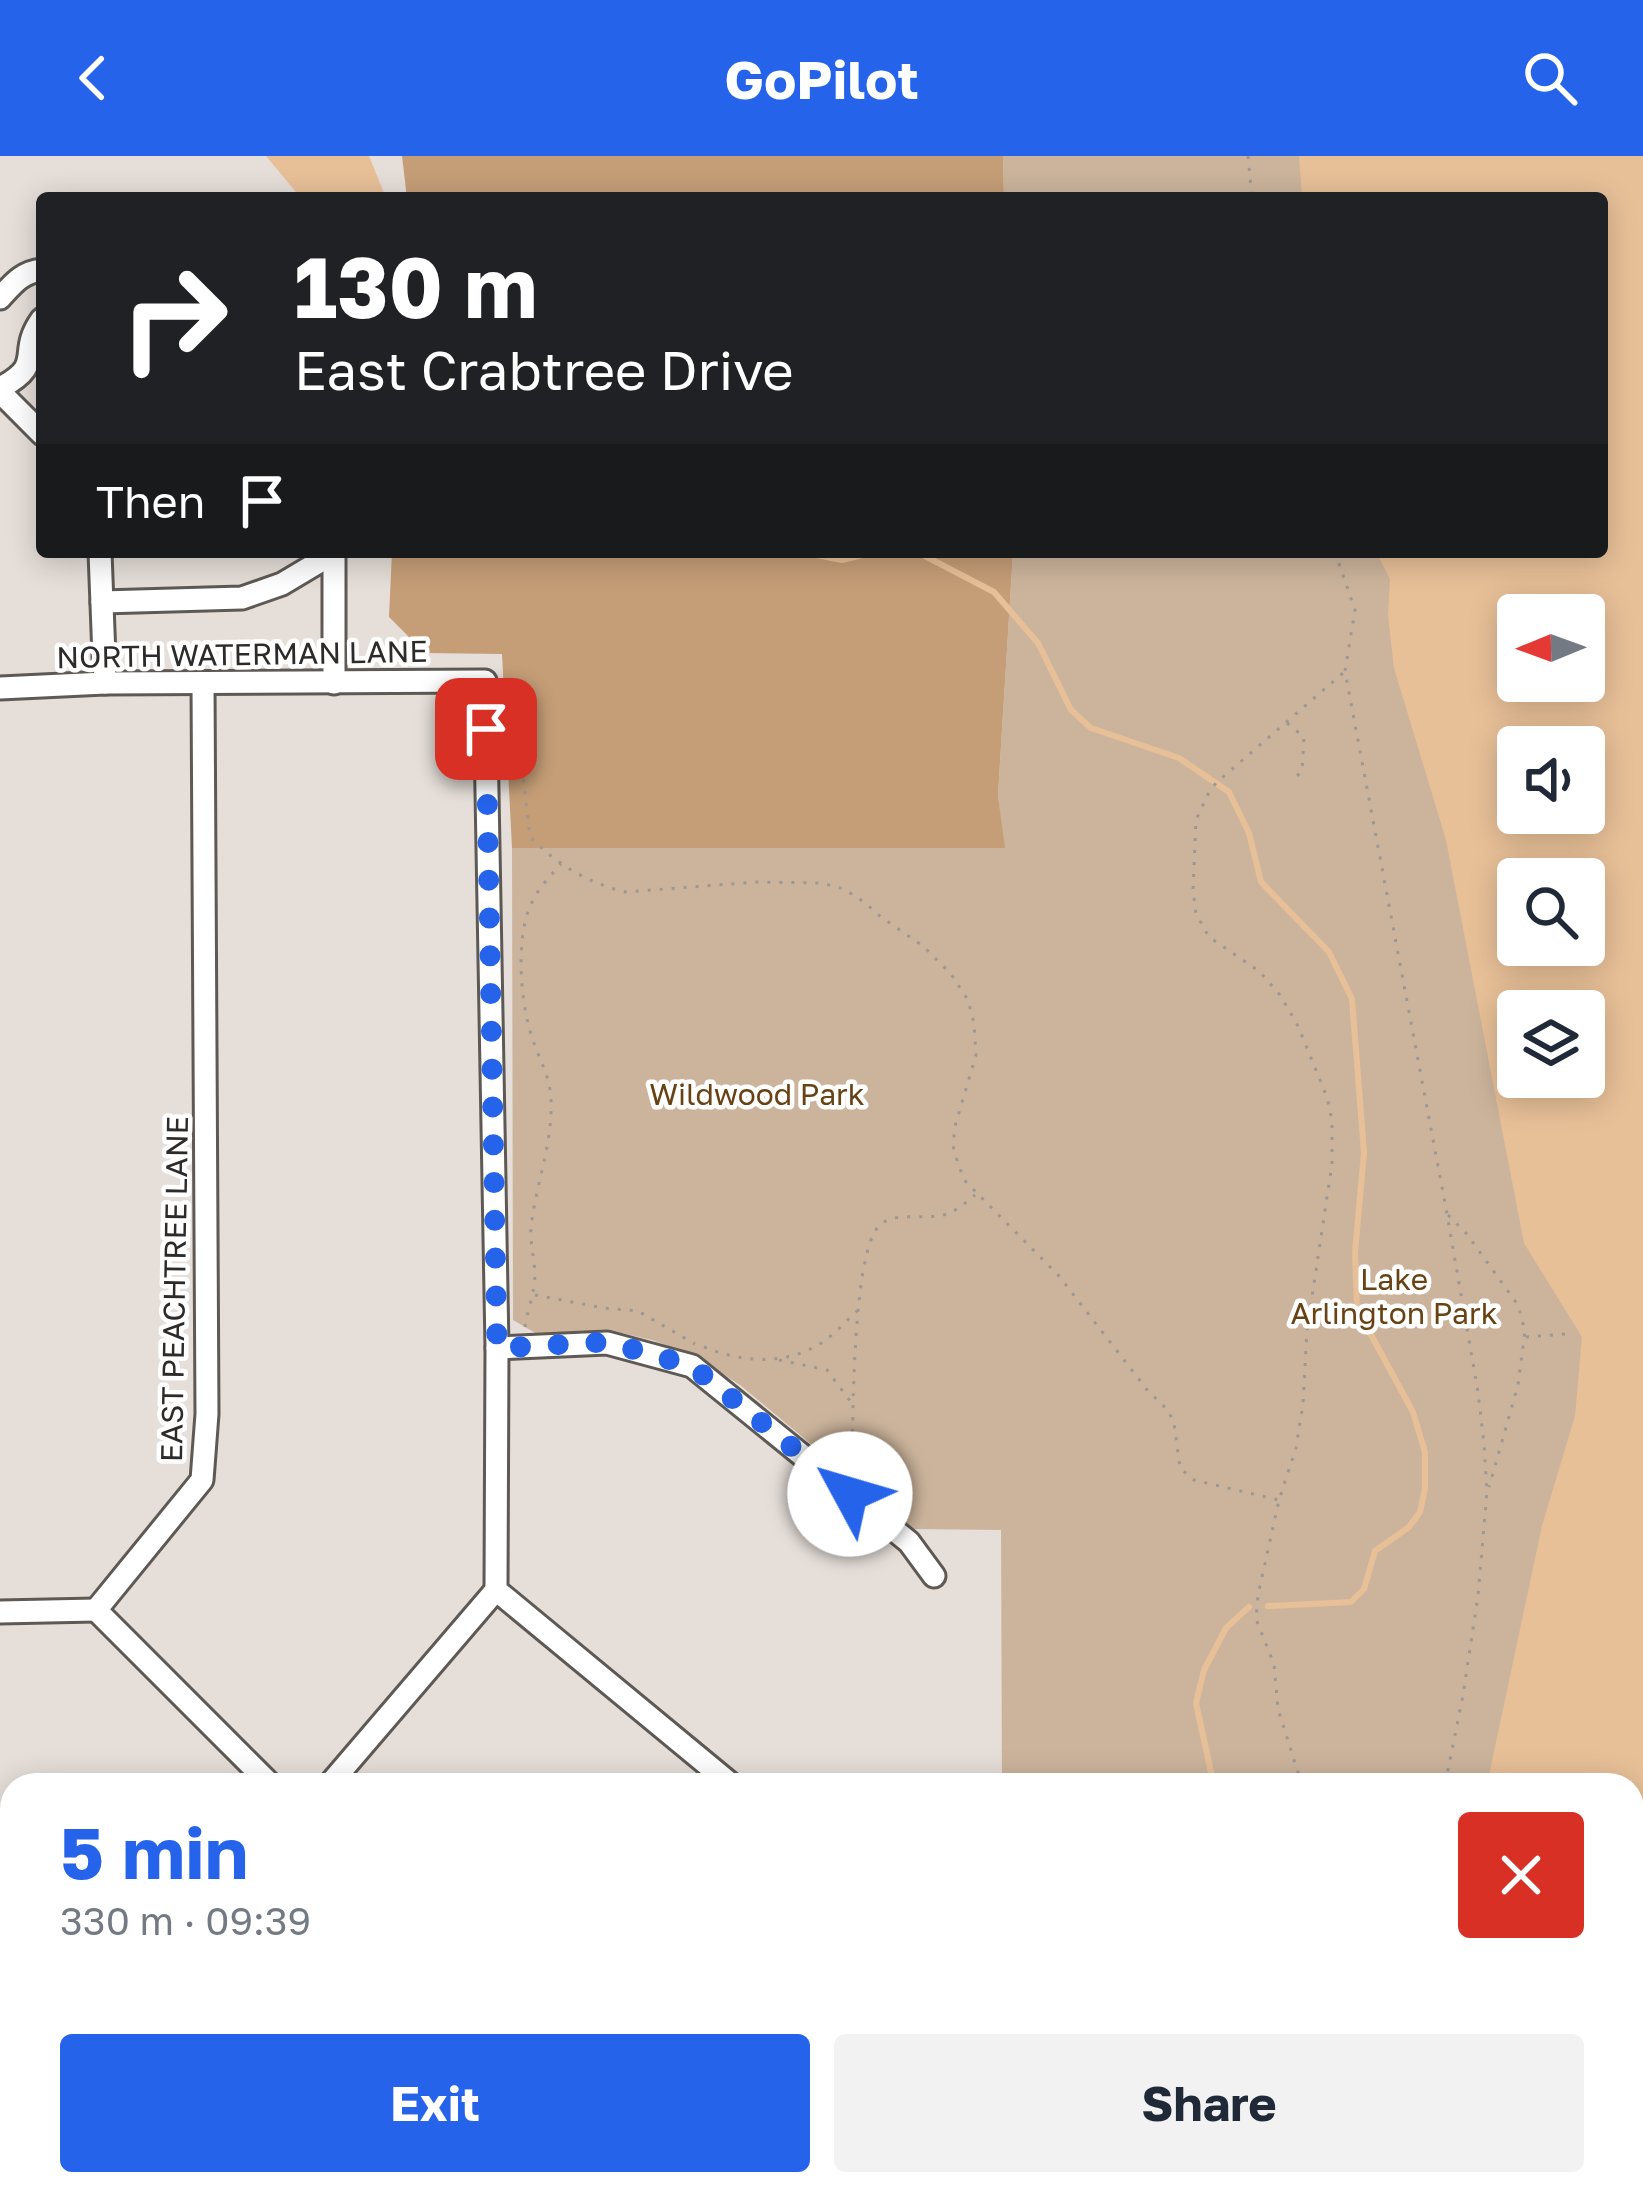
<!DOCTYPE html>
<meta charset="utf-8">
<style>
:root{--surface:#fff;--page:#f2f2f3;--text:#1f2937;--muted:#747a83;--accent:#2563eb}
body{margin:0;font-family:"Golos Text",sans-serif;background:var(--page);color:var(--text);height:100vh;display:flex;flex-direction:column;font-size:45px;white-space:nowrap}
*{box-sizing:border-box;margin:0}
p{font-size:39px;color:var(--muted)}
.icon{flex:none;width:66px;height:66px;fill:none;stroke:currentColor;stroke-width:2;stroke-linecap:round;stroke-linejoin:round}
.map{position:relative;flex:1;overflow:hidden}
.details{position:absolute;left:0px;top:1617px;width:1644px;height:423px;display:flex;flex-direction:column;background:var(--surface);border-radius:36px 36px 0 0;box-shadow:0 6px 30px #0003}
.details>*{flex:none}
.banner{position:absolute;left:36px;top:36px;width:1572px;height:366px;border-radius:12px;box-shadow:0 6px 30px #0003;background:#202124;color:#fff;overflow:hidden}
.needle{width:78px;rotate:269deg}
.tools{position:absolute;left:1497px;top:438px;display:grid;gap:24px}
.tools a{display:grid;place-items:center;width:108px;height:108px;border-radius:12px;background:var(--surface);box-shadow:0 6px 30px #0003;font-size:60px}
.pin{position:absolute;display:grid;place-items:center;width:102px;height:102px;color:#fff;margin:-51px;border-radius:24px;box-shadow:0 6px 18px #0006}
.me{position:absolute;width:132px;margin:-66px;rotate:309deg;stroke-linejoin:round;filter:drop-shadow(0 0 9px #0008)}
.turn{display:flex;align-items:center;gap:42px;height:252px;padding:0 60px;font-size:54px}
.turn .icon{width:156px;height:156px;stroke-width:2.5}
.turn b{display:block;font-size:84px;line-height:102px}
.then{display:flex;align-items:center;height:114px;padding:0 60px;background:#0003;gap:24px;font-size:45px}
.round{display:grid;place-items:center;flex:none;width:126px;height:126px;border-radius:12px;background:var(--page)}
.head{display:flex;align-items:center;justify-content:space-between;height:204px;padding:0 60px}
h1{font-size:72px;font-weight:700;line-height:90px;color:var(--accent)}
.cta{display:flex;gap:24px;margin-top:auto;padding:24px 60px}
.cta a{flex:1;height:138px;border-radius:12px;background:var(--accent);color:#fff;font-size:48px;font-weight:700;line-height:138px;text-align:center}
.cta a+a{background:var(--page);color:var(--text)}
header{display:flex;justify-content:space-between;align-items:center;height:156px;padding:0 60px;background:var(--accent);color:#fff;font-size:54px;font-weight:700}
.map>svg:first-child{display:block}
.green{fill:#ccb49c;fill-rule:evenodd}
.forest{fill:#c59e77}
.water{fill:#e8c098;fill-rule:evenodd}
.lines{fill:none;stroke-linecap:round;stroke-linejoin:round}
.stream{stroke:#e8c098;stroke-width:6}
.minor-casing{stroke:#5e5954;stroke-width:27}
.path{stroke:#9c9793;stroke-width:3;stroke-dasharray:3 9;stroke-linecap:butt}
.minor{stroke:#fff;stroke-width:21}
.route{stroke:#2563eb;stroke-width:21;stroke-dasharray:0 37.8}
.labels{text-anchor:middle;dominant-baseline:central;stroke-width:9;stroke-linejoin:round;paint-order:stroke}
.street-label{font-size:30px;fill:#2d2b29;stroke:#fff}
.park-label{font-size:30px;fill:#694213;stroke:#fff}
</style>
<header><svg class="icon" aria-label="back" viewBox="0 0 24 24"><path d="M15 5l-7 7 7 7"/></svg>GoPilot<svg class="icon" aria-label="search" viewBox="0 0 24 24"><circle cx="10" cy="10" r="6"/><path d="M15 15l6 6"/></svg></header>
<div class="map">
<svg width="1643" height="2038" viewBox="0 0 1643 2038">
<rect width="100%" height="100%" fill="#e5ded9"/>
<path class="green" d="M1003,0H1643V2038H1003V2028H1632V1629H1002L1001,1374L913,1373L740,1229L697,1201L652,1184L621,1177L537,1178L513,1164L512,692H1004L998,639L1013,396H1602V42H1004ZM1518,459H1584V525H1518ZM1518,591H1584V657H1518ZM1518,723H1584V789H1518ZM1518,855H1584V921H1518Z"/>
<g class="forest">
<polygon points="402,0 1003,0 1004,42 407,42"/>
<polygon points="392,396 1013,396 998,639 1005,692 512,692 502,498 425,497 389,461"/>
</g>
<g class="water">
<polygon points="266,0 369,0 386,42 301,42"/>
<path d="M1299,0H1643V2038H1323L1326,2028H1632V1629H1487L1542,1370L1575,1260L1582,1181L1524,1087L1446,684L1394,512L1388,459L1390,423L1376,396H1602V42H1302ZM1518,459H1584V525H1518ZM1518,591H1584V657H1518ZM1518,723H1584V789H1518ZM1518,855H1584V921H1518Z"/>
</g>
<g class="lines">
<g class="stream">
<polyline points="801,396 842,404 875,396"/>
<polyline points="911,396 923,399 994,436 1038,487 1071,554 1091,572 1179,602 1229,636 1249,677 1261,726 1329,796 1352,843 1364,997 1355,1096 1357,1153 1413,1256 1425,1296 1425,1333 1420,1356 1409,1371 1375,1395 1364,1433 1351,1446 1268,1450"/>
<polyline points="1211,1629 1212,1621 1196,1547 1204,1514 1226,1472 1249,1451"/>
<polyline points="1119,2028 1119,2038"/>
</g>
<g class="minor-casing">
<g id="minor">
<path d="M0,142C13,128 22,116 42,114"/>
<path d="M0,232C47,207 16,199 42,163"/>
<polyline points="0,236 42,278"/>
<polyline points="100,396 105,527"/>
<polyline points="102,446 242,442 282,428 334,397"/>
<polyline points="334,527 334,396"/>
<polyline points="203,528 207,1258 202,1324 96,1454 271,1629"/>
<polyline points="0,532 105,527 485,525 497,1192 496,1434 732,1629"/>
<polyline points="497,1192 607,1187 692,1210 909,1386 934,1420"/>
<polyline points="0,1456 96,1454"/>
<polyline points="329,1629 496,1434"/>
<polyline points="0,1835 12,1845"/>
<polyline points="223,2028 229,2038"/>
<polyline points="548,2028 548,2038"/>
<polyline points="845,2028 845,2038"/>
<polyline points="0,2033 12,2017"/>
</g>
</g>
<g class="path">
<polyline points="1248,0 1252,42"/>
<polyline points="1335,396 1355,454 1345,515 1447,1058 1478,1236 1484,1288 1487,1335 1478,1440 1463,1539 1445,1629"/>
<path d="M509,555L516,561L530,681C558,709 586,726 625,736L757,726L821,727L844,733L864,746L881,761L923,790L951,818L968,844L974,867L976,899L955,970L953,990L959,1011L966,1026L1059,1120L1148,1235L1168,1254L1174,1267L1180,1312L1194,1324L1279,1344"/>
<polyline points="1287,567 1304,581 1302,615 1295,622"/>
<polyline points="1448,1059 1466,1077 1518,1149 1525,1175 1518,1229 1489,1331"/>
<polyline points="535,1139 604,1152 638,1155 695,1188"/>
<path d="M525,1171C528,1153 535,1135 535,1117C534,1101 530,1087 531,1071C536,1027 553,987 551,943C550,922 542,909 535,890C521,855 515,789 529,753C536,735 548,722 561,708"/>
<polyline points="1526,1181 1566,1178"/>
<path d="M704,1191C741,1206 783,1210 820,1188C833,1180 845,1166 857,1155"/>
<polyline points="779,1204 827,1214 853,1249"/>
<path d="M852,1312C853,1268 852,1097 879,1070C893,1055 925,1064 943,1059C956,1056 965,1047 975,1039"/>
<polyline points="1302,1629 1278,1553 1274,1508 1256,1463 1258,1439 1279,1344 1296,1292 1303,1248 1307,1174 1332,1008 1332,965 1327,941 1298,870 1280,839 1259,815 1209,781 1196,758 1193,734 1196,664 1209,636 1216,627 1343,517"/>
<polyline points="1280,2038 1284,2028"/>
</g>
<use href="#minor" class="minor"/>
</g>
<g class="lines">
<polyline class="route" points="486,573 497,1192 607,1186 692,1210 850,1338"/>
</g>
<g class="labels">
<g class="street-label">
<text transform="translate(242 498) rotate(-1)">NORTH WATERMAN LANE</text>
<text transform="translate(174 1133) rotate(-89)">EAST PEACHTREE LANE</text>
</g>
<g class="park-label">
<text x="757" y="938">Wildwood Park</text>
<text x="1394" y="1123">Lake<tspan x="1394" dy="34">Arlington Park</tspan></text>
</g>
</g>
</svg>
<div class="tools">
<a><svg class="needle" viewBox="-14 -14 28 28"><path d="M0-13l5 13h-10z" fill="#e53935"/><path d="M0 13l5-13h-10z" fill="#747a83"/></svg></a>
<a><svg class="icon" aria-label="sound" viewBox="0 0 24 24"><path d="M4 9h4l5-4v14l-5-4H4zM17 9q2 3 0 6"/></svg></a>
<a><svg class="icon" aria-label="search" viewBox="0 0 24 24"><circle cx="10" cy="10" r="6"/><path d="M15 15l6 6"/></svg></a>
<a><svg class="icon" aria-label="layers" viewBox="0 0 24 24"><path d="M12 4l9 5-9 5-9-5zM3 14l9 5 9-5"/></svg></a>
</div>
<div class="pin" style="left:486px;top:573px;background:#d93025"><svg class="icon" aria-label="arrive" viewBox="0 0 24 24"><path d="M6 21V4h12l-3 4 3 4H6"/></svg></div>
<svg class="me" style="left:850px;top:1338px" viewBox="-20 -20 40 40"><circle r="19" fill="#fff"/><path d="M0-13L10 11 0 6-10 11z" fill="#2563eb"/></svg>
<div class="banner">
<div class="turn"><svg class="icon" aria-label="right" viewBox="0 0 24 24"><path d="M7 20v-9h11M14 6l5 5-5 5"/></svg><div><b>130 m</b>East Crabtree Drive</div></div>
<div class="then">Then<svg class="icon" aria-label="arrive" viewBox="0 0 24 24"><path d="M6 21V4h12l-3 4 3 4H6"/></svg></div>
</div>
<section class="details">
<div class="head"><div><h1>5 min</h1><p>330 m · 09:39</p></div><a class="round" style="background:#d93025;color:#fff"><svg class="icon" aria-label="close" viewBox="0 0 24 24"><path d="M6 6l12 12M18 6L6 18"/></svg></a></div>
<div class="cta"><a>Exit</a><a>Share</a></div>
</section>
</div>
